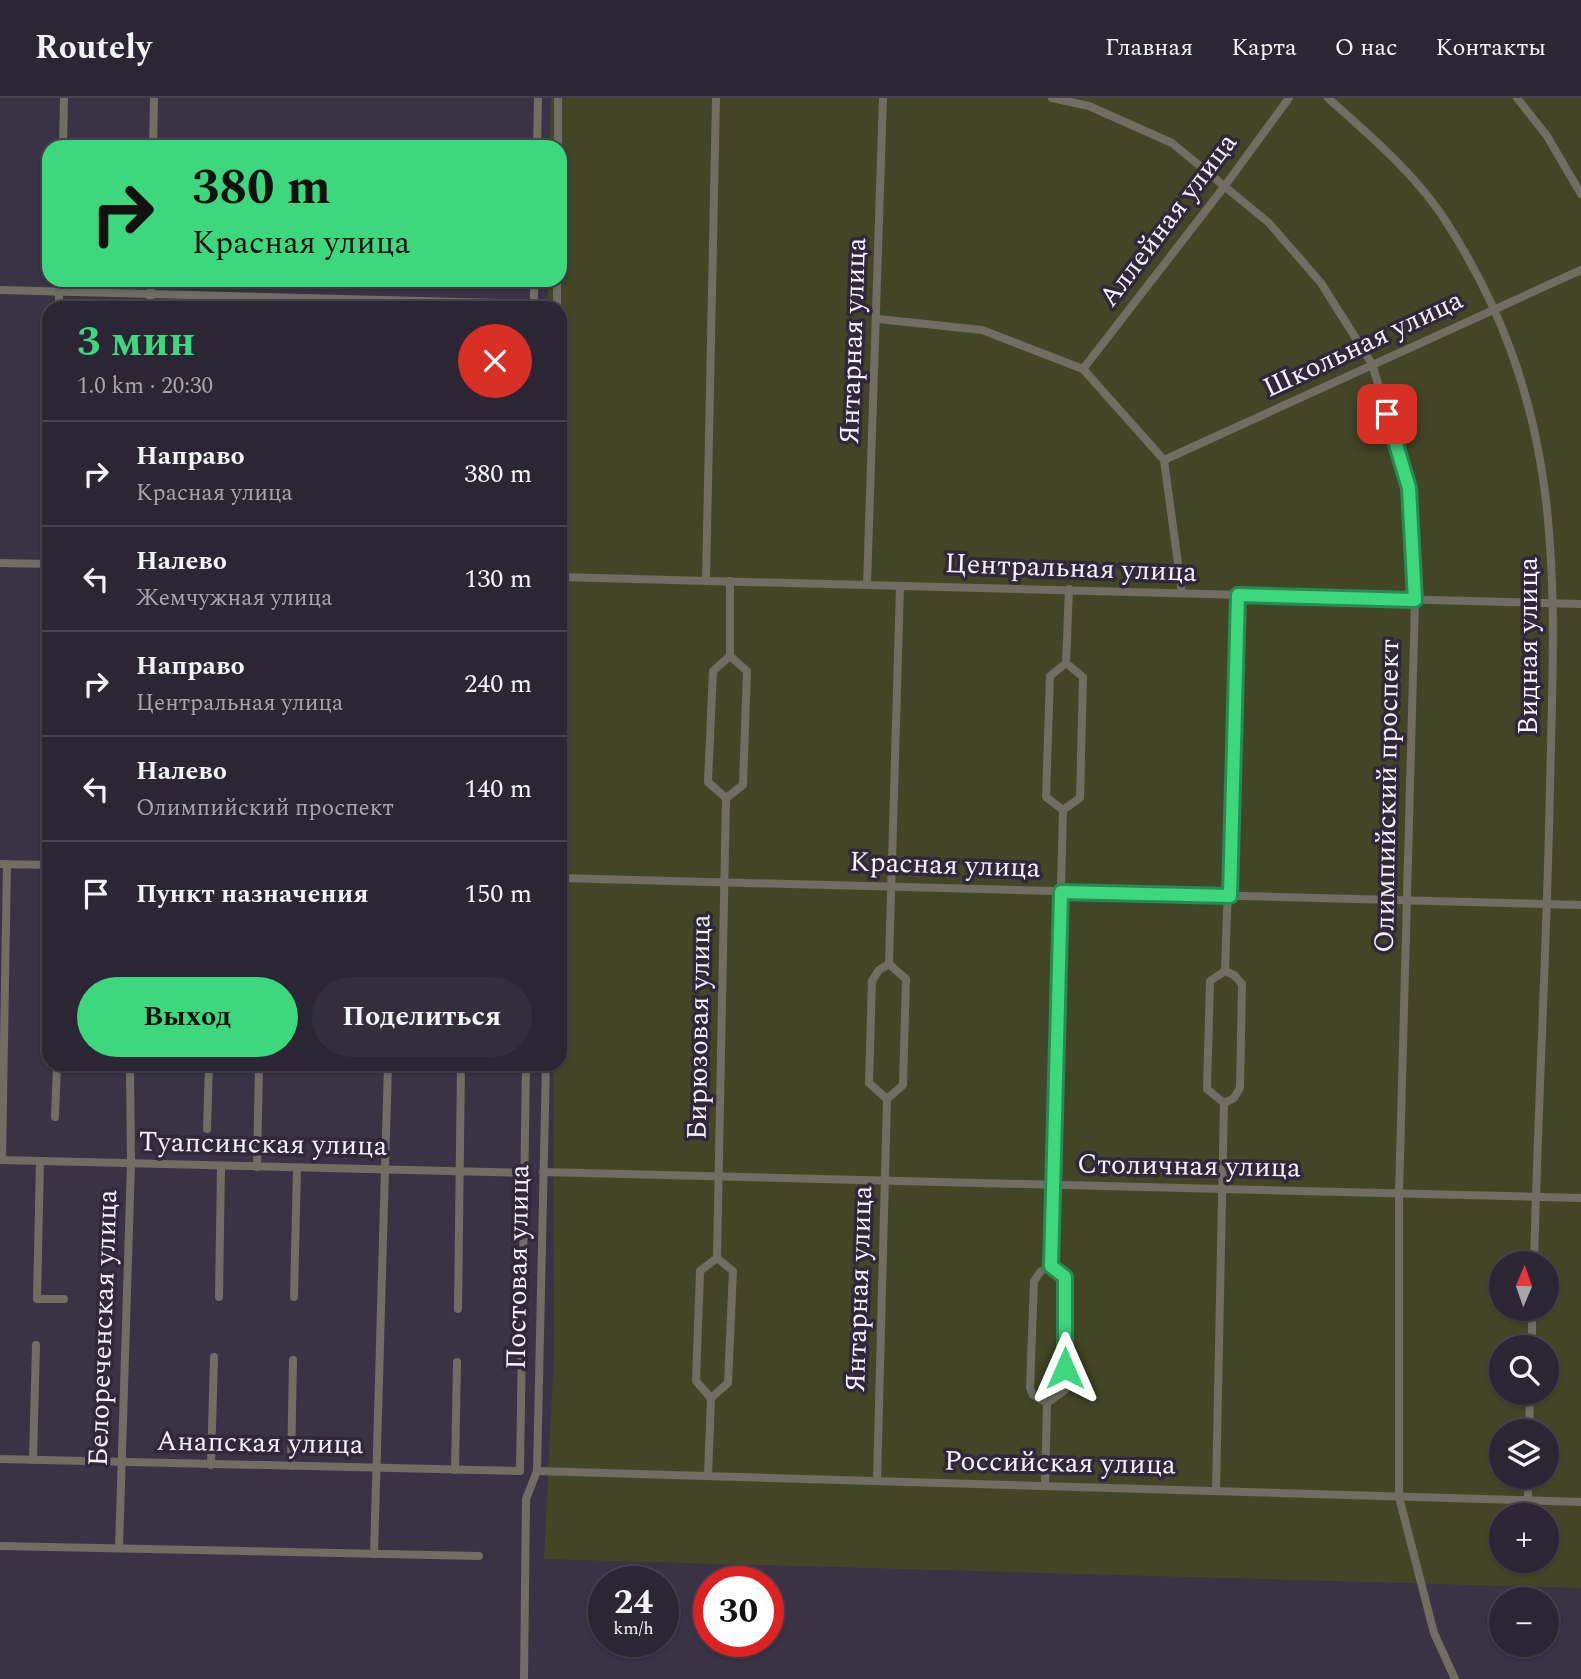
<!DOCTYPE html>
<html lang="ru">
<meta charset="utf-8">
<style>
:root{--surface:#2c2634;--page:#342e3c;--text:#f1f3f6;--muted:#a6a5ac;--line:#48434f;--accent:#3dd77e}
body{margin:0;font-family:Spectral,serif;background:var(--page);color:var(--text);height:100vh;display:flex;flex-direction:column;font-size:26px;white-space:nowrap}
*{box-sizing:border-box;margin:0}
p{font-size:23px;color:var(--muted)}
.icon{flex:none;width:38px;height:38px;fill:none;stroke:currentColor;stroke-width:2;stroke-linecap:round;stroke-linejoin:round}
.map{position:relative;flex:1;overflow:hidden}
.drawer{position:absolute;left:42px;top:203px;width:525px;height:770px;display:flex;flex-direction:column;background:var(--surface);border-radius:21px;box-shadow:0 2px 5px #0004,0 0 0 2px var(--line)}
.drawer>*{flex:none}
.guide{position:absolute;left:42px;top:42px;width:525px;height:147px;border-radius:21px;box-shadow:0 2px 5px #0004,0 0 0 2px var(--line);background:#3dd77e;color:#111;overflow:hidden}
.needle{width:46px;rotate:2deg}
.buttons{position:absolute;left:1489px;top:1153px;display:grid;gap:14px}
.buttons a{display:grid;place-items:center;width:70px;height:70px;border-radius:50%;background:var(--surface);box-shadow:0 2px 5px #0004,0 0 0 2px var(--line);font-size:35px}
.speed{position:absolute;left:588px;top:1468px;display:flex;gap:14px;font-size:35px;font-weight:700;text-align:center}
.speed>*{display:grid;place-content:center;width:91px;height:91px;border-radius:50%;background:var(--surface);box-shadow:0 2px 5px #0004,0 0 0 2px var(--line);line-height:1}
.speed small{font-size:18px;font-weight:400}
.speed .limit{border:10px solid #d22;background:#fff;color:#111}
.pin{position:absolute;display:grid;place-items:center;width:60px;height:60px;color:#fff;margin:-30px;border-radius:14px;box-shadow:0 4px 10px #0006}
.me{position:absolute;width:77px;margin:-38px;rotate:0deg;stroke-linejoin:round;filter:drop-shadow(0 0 5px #0008)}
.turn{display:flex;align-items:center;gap:24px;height:147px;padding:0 35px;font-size:32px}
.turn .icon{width:91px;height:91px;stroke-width:2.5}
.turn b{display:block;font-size:49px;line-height:60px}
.round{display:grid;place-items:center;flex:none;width:74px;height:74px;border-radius:37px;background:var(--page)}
.head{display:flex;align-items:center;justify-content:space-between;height:119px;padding:0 35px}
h1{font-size:42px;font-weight:700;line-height:52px;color:var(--accent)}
.button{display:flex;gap:14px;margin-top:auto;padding:14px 35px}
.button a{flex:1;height:80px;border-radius:42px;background:var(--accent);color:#111;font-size:28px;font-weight:700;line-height:80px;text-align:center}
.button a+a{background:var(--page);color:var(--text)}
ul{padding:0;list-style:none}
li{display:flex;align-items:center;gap:21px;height:105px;padding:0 35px;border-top:2px solid var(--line)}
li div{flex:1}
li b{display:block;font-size:26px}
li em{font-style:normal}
header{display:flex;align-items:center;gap:42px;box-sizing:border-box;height:98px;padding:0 35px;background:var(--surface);border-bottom:2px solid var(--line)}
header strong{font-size:33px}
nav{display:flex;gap:38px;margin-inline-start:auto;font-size:24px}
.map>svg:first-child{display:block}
.green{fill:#424626;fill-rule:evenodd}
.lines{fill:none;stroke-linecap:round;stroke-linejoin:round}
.street{stroke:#716d63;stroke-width:8}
.route-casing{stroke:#288c52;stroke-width:18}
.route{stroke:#3dd77e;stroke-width:12}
.labels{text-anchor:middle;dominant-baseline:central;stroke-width:7;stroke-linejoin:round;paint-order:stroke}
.street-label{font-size:28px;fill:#f5f0fc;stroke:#30283a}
</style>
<header>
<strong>Routely</strong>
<nav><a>Главная</a><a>Карта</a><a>О нас</a><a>Контакты</a></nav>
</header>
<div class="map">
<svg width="1581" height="1581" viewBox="0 0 1581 1581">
<rect width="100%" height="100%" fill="#3a3245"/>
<path class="green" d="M551,0H1581V1490L544,1461L554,1254L553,966H560V210H548V182H560V49H550ZM1502,1166H1547V1211H1502ZM1502,1250H1547V1295H1502ZM1502,1334H1547V1379H1502ZM1502,1418H1547V1463H1502Z"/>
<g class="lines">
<g class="street">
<polyline points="1052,0 1089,8 1172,45 1269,125 1321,185 1372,266 1410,390 1415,502 1399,1096 1399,1399 1434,1535 1455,1581"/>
<path d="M1328,0C1370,38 1416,76 1447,125C1567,313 1555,476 1550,688C1547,847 1538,1006 1534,1166"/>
<polyline points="1517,0 1547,38 1581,96"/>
<polyline points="63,49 64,0"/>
<polyline points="153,49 154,0"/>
<polyline points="537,49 538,0"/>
<polyline points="558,49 558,0"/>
<polyline points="0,192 534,206"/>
<polyline points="59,210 59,194"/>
<polyline points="150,210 151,182"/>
<polyline points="534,210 534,182"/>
<polyline points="557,210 557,182"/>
<polyline points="878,221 982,232 1083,271 1164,362 1182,495"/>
<polyline points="1083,271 1224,89 1289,0"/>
<polyline points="1164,362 1581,172"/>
<polyline points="0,465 49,466"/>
<polyline points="560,479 1581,506"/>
<polyline points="706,483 716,0"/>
<polyline points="867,487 883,0"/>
<polyline points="48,596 49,554"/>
<polyline points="726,700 743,687 747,573 730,558"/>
<polyline points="1063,712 1046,699 1050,578 1066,565"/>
<polyline points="0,766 49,767"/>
<polyline points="46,767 47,656"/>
<polyline points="560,780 1581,807"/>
<polyline points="102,966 130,969 156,966"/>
<polyline points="887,1001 903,987 906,881 889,866"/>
<polyline points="1224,1005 1207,991 1210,883 1225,873"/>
<polyline points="55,1019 57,966"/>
<polyline points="207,1031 209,966"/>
<polyline points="0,1062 526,1075"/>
<polyline points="2,1062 7,766"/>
<polyline points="40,1063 37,1201 64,1201"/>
<polyline points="257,1069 259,966"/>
<polyline points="543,1074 1581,1100"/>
<polyline points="219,1199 221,1068"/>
<polyline points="294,1199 297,1070"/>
<polyline points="458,1211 461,966"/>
<polyline points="1532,1250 1532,1211"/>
<polyline points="711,1300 696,1283 700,1173 717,1160"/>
<polyline points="1047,1305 1033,1297 1030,1290 1034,1183 1041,1173 1051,1168"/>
<polyline points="1529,1334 1530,1295"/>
<polyline points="0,1361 520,1373 526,966"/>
<polyline points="33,1362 36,1247"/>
<polyline points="211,1367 214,1259"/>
<polyline points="291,1368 293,1262"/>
<polyline points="455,1372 457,1264"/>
<polyline points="537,1373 1581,1404"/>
<polyline points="708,1378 711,1300 728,1285 733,1173 717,1160 726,700 708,684 713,573 730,558 730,483"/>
<polyline points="877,1383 887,1001 869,985 872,883 879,872 889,866 900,488"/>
<polyline points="1045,1388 1047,1305 1065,1292 1065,1179 1051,1168 1063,712 1080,700 1083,579 1066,565 1069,491"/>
<polyline points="1216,1392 1224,1005 1234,1000 1240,990 1242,886 1234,877 1225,873 1238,497"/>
<polyline points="1528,1403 1528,1379"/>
<polyline points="0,1448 479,1458"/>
<polyline points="119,1450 131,1066 130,969"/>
<polyline points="374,1456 388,966"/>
<polyline points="524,1581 526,1401 537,1373 546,966"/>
</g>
</g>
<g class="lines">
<g class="route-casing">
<polyline id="route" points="1065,1270 1065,1179 1051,1168 1061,794 1230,798 1238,497 1415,502 1409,390 1387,316"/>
</g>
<use href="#route" class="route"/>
</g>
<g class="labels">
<g class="street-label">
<text transform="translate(1168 122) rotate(-53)">Аллейная улица</text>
<text transform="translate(853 243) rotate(-88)">Янтарная улица</text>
<text transform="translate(1363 246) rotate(-25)">Школьная улица</text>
<text transform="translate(1071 470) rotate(2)">Центральная улица</text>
<text transform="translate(1528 548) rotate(-90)">Видная улица</text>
<text transform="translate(1387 698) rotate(-89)">Олимпийский проспект</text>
<text transform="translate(945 767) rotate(2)">Красная улица</text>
<text transform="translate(699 929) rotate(-89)">Бирюзовая улица</text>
<text transform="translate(263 1046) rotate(1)">Туапсинская улица</text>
<text transform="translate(1189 1068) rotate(1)">Столичная улица</text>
<text transform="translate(518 1169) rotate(-89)">Постовая улица</text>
<text transform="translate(859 1191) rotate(-88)">Янтарная улица</text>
<text transform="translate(103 1230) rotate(-88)">Белореченская улица</text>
<text transform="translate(260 1345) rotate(1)">Анапская улица</text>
<text transform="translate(1060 1365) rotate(1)">Российская улица</text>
</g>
</g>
</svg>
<div class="buttons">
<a><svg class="needle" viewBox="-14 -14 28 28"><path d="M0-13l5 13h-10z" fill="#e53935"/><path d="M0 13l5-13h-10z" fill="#a6a5ac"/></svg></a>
<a><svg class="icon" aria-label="search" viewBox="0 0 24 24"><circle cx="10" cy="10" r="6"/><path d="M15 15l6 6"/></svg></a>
<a><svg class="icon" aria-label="layers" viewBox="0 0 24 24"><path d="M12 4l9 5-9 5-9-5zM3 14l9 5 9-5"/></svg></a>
<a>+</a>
<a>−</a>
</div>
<div class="speed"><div>24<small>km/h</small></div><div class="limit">30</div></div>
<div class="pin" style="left:1387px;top:316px;background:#d93025"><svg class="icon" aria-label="arrive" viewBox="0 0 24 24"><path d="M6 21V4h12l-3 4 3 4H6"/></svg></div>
<svg class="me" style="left:1065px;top:1270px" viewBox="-20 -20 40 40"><path d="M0-17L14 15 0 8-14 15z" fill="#3dd77e" stroke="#fff" stroke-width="4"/></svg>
<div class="guide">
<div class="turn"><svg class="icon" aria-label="right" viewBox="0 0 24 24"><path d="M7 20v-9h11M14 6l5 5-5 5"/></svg><div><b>380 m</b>Красная улица</div></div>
</div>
<section class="drawer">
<div class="head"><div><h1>3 мин</h1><p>1.0 km · 20:30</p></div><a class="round" style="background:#d93025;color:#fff"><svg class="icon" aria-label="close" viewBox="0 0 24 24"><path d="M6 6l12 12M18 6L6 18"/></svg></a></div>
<ul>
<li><svg class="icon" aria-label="right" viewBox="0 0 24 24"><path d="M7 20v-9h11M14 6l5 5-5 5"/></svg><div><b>Направо</b><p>Красная улица</p></div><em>380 m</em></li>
<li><svg class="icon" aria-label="left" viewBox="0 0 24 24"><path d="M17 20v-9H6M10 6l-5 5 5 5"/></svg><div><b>Налево</b><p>Жемчужная улица</p></div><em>130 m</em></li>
<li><svg class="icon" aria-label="right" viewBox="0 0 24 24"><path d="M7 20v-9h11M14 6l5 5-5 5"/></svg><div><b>Направо</b><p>Центральная улица</p></div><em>240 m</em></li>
<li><svg class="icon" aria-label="left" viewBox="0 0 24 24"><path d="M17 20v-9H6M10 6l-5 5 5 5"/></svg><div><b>Налево</b><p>Олимпийский проспект</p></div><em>140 m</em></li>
<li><svg class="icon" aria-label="arrive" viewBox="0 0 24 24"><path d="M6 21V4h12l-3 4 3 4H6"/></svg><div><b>Пункт назначения</b></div><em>150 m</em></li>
</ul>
<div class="button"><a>Выход</a><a>Поделиться</a></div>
</section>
</div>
